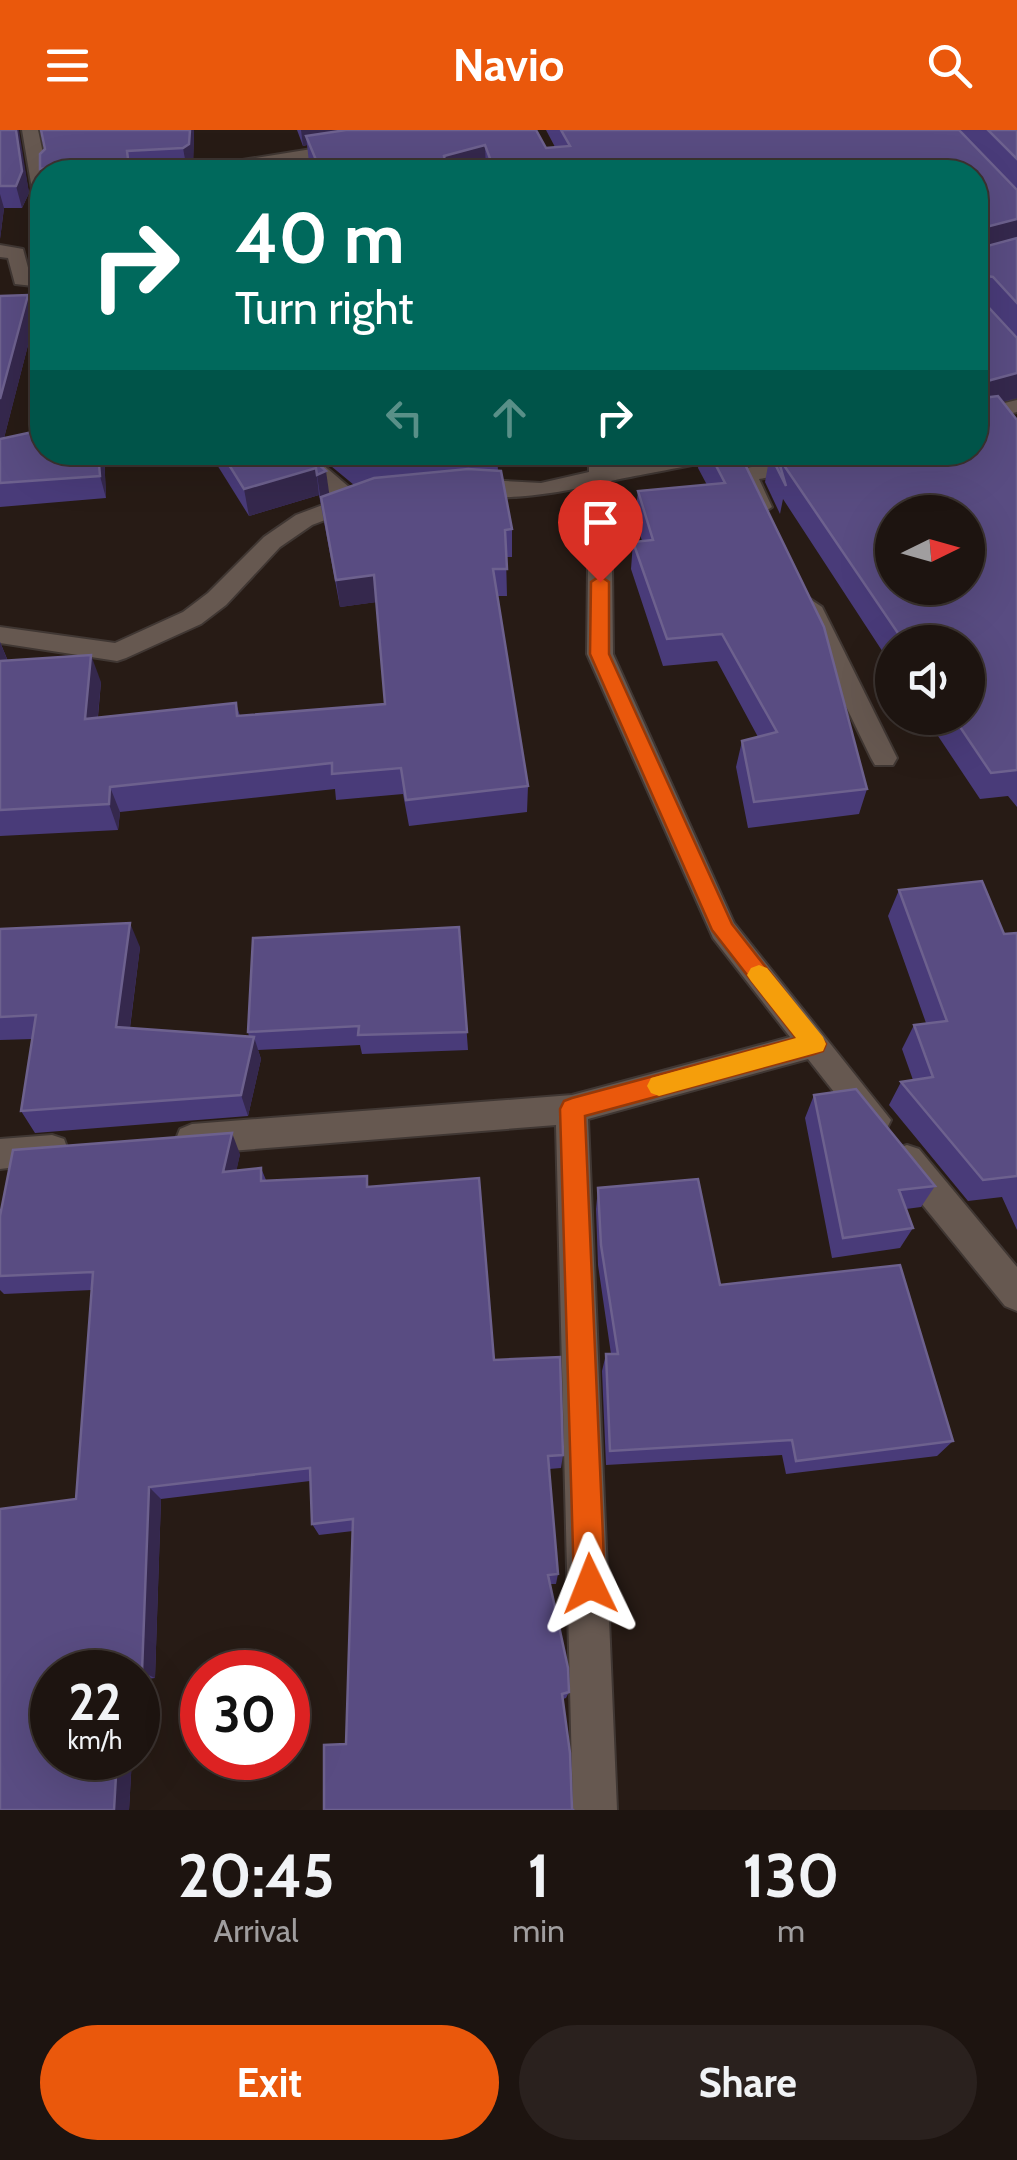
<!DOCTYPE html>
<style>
:root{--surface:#1d1410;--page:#2a211e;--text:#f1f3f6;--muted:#a09e9f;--line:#3b3330;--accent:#ea580c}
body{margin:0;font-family:Cabin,sans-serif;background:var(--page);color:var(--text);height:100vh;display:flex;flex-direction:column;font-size:38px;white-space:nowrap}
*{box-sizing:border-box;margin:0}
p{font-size:32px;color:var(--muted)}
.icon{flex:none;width:55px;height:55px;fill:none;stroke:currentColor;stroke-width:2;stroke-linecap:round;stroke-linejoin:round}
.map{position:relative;height:1680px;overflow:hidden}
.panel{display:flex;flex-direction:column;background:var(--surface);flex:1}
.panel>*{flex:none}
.banner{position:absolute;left:30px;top:30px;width:958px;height:305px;border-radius:40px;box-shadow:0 10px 40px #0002,0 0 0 2px var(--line);background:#00695c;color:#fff;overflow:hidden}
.needle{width:65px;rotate:85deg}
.fabs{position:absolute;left:875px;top:365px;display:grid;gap:20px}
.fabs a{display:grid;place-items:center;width:110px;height:110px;border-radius:50%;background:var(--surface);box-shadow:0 10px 40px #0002,0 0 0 2px var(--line);font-size:50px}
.speed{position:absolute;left:30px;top:1520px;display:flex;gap:20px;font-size:50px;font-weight:700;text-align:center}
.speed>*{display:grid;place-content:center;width:130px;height:130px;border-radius:50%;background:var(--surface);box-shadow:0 10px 40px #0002,0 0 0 2px var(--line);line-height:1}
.speed small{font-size:25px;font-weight:400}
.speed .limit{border:15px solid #d22;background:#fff;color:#111}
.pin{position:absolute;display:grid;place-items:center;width:85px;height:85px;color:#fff;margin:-102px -42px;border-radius:50% 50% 50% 0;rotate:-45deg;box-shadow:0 0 10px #0007}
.pin .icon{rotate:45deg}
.me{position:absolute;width:110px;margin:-55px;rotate:358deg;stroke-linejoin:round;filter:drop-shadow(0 0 8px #0008)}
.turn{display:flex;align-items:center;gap:35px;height:210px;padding:0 40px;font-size:45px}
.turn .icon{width:130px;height:130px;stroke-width:2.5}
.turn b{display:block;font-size:70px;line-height:85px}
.lanes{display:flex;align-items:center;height:95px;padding:0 40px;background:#0003;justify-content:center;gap:50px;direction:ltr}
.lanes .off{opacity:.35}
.eta{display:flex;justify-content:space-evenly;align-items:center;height:170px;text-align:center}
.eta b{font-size:60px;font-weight:800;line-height:70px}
.action{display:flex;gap:20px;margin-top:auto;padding:20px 40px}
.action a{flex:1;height:115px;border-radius:60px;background:var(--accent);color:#fff;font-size:40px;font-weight:800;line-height:115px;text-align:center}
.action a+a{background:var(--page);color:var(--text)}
header{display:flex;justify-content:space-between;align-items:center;height:130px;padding:0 40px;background:var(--accent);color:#fff;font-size:45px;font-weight:800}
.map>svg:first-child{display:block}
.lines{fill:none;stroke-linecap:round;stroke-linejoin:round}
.street-casing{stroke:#403733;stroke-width:4}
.street{fill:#665850;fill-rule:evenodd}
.wall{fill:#493b79}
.shaded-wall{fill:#35284d}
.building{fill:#594c82;stroke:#6d618e;stroke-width:2.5;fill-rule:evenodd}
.route{fill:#ea580c;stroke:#983908;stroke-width:2.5}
.slow{fill:#f59e0b}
</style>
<header><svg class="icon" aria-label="menu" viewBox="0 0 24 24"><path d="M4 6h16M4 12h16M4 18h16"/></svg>Navio<svg class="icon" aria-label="search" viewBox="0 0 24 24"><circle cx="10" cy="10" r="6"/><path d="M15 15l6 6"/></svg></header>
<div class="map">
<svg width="1017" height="1680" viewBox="0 0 1017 1680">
<rect width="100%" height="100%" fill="#271b15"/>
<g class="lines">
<g class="street-casing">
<g id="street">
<polygon points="22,0 38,0 47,42 42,42 42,70 33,65"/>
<polygon points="349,13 355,14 355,22 229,42 190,42 199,37"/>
<polygon points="0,115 23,119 30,145 42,145 42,157 15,154 8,128 0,127"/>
<polygon points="1017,270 1017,282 975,292 975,280"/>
<polygon points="283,322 308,322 356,363 370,363 373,368 370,373 312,395 280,417 226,475 201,494 126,528 117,531 0,513 0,497 115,513 183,482 208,463 264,407 296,385 336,370"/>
<path d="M589,322H611V337L675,322H745C738,328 631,346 611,351L613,524L734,793L891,990L886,1000L875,1004L864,1000L808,929L588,989L617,1680H573L556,995L192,1024L180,1019L176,1009L180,999L192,994L572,965L790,907L713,808L587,524L589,356C560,362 477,378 456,356L467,349L541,353L589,342Z"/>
<polygon points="835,322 887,322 876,329 759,349 772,377 761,384 753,382 735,345 746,338"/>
<polygon points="810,469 822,477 897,628 893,635 875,635 871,628 798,477"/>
<polygon points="52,1005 64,1009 68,1020 64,1031 0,1039 0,1009"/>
<polygon points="907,1015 919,1019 1017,1137 1017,1181 1005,1176 895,1041 891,1030 895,1019"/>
</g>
</g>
<use href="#street" class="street"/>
</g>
<g class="wall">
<polygon points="0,0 18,1 29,63 22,78 4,78 0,109"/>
<polygon points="194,0 193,36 187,40 138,42 42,42"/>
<polygon points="297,0 536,0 546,18 555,17 546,0 1017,0 1017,268 1002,272 1017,290 1017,677 1008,666 980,669 926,588 968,588 968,512 892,512 892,536 783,369 780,384 765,352 769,330 745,335 867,659 859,684 748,698 736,637 742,611 758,607 717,531 663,536 631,439 633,412 642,411 635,388 638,361 707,355 698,338 700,322 975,322 975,42 313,42 309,32 307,15 303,16"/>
<polygon points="0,166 35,188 4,308 104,322 106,368 0,377"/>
<polygon points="209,322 305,322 329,364 354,355 314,322 497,322 498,341 512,399 512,427 506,427 507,466 497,466 528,656 527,682 409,696 403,664 336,670 335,659 120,682 118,700 0,706 0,512 8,531 101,552 98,587 236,573 240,586 385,574 376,472 340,477 319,365 249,386"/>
<polygon points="899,760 1004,804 1017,803 1017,1100 1002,1067 968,1071 889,975 901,952 913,950 902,919 914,895 926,893 888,786"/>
<polygon points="459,797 468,920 362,924 360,915 258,920 261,929 248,986 35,1003 21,981 33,909 0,910 0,799 140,817 130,898 249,907 248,902"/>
<polygon points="814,965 935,1056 921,1077 906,1079 913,1098 900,1118 832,1128 805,988"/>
<polygon points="240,1024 236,1041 261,1038 266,1050 369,1057 563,1325 561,1338 549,1339 558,1444 556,1454 550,1454 569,1562 566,1568 563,1569 572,1679 346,1614 353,1401 319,1405 312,1394 310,1351 161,1369 155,1548 138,1550 138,1542 52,1542 132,1628 129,1680 0,1680 76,1369 92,1160 4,1164 0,1160 0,1086"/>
<polygon points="598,1058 720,1155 953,1311 937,1326 786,1344 782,1325 606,1335 602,1241 606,1224 611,1224 598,1135 596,1079"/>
</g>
<g class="shaded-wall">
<polygon points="16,0 19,0 29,63 22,78 16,56"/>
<polygon points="190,0 194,0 193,36 187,40 183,18"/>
<polygon points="301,0 400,0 306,6 307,15 303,16"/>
<polygon points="485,15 486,41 445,42 444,26"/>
<polygon points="127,21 132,42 42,42 42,50 40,39"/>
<polygon points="0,64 4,78 0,109"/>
<polygon points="1017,89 1017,112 975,124 982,98"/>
<polygon points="28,165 35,188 3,312 0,314 0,269"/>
<polygon points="1017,243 1017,268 975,279 980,253"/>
<polygon points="98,322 104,322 106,368 100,346"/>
<polygon points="735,322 811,322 770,324 769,330 745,334"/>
<polygon points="316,338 319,365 249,386 244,359"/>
<polygon points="326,341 330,369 321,372 317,345"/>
<polygon points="374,445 377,472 340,477 336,450"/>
<polygon points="0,512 11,539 0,543"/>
<polygon points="91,525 101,552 95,615 85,589"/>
<polygon points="110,657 120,682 118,700 109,674"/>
<polygon points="130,793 140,817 127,920 116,897"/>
<polygon points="254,907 261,929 248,986 241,965"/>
<polygon points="232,1003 240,1024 232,1062 223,1042"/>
<polygon points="149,1357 161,1369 155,1548 142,1542"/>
<polygon points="117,1628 132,1628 129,1680 114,1680"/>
</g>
<g class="building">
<polygon points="0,0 16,0 22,41 16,56 0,56"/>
<polygon points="41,0 190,0 189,14 183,18 127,21 128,29 40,39 40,24 45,19"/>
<path d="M346,0H536L546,18L570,16L561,0H959L1017,60V89L982,98L979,113L984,117L1017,108V173L993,147L981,145L980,168L1017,208V243L980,253L982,268L998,266L1017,290V640L991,643L954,588H968V512H904L777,325L786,356L770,324L781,322H975V42H495L485,15L444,26L447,42H321L306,6ZM892,382H968V458H892Z"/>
<polygon points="988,0 1017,0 1017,29"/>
<polygon points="28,165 0,269 0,166"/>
<polygon points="37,301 42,301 42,322 98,322 100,346 0,353 0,309"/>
<polygon points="221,322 305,322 326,341 317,345 316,338 244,359"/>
<polygon points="344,322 429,322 355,331"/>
<polygon points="709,322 739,322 824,497 867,659 754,672 742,611 777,602 722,504 667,509 633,412 653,410 638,361 725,353"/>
<polygon points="468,339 501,341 512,399 505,400 507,439 493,439 528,656 406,670 401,638 332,644 332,633 110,657 109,674 0,680 0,531 91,525 85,589 236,573 237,586 385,574 374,445 336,450 321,367 374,348"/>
<polygon points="982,751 1004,804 1017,803 1017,1046 983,1050 901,952 933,947 914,895 947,891 899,760"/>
<polygon points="130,793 116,897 254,907 241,965 21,981 36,885 0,887 0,799"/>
<polygon points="459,797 467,902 358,905 359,896 248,902 253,808"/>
<polygon points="856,959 935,1056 899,1060 913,1098 843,1108 814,965"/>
<polygon points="232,1003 223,1042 261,1038 261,1051 367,1046 367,1057 479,1048 494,1230 560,1227 563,1325 548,1326 558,1444 548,1445 568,1538 569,1562 562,1564 570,1623 572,1679 574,1680 324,1680 324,1615 346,1614 353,1389 312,1394 310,1338 149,1357 142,1542 52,1542 52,1628 117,1628 114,1680 0,1680 0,1379 76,1369 93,1142 0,1146 0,1086 13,1020"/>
<polygon points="698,1049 720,1155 900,1135 953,1311 796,1331 792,1310 610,1321 606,1224 618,1224 601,1115 598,1058"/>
</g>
<polygon class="route" points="600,446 609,452 609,524 732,794 826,914 823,921 814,924 585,986 605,1454 600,1465 590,1469 579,1465 574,1454 560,979 564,971 572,968 796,908 712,800 590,524 591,452"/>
<polygon class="slow" points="759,835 767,838 823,907 826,914 823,921 659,966 651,963 647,956 651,948 796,908 751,851 747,845 751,838"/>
</svg>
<div class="fabs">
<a><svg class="needle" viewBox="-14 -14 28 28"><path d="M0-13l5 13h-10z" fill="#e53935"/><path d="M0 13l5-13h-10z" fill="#a09e9f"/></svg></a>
<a><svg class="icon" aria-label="sound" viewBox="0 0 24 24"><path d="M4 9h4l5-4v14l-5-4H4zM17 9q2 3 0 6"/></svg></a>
</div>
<div class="speed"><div>22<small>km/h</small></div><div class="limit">30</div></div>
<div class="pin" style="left:600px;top:452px;background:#d93025"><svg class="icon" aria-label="arrive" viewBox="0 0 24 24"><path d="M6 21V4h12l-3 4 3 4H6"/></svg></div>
<svg class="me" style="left:590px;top:1454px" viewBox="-20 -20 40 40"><path d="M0-17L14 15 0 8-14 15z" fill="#ea580c" stroke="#fff" stroke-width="4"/></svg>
<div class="banner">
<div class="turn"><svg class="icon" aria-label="right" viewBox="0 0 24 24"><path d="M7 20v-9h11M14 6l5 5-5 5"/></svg><div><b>40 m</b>Turn right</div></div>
<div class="lanes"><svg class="icon off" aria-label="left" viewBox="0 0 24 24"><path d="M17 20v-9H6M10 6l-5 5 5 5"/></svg><svg class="icon off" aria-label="ahead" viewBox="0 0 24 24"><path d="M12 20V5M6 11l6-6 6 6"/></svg><svg class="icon" aria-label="right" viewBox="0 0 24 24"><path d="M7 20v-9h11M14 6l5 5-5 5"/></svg></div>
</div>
</div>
<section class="panel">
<div class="eta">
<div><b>20:45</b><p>Arrival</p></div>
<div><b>1</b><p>min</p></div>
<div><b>130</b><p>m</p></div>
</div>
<div class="action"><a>Exit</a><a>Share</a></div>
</section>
